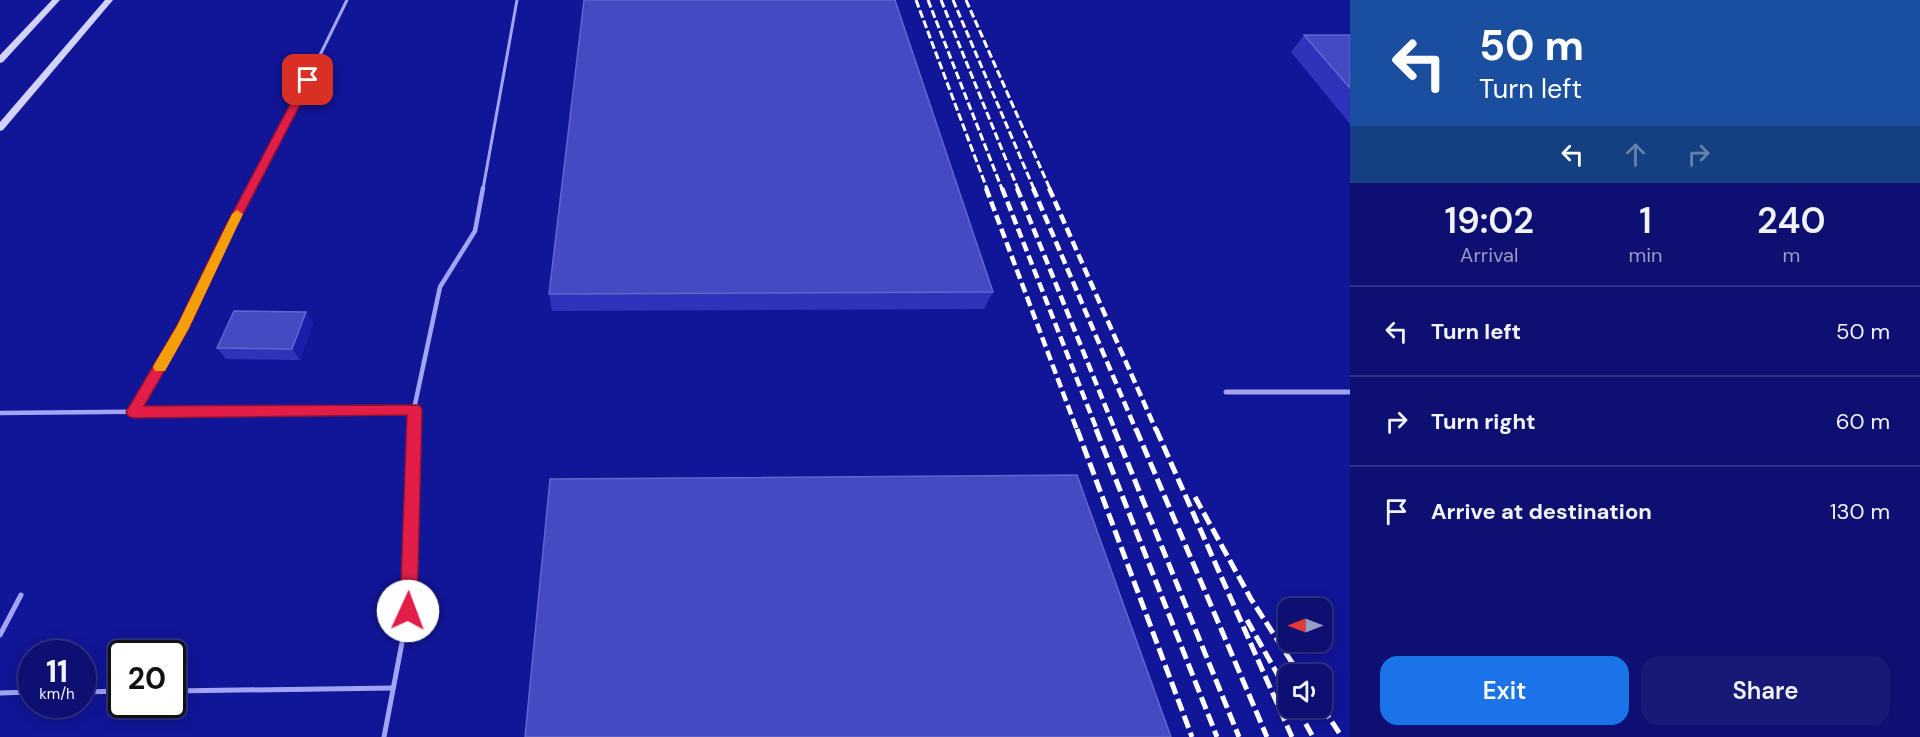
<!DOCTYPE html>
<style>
:root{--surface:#0d1071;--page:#161976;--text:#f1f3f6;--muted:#9a9dc3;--line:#2d3084;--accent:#1a73e8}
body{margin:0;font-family:"DM Sans",sans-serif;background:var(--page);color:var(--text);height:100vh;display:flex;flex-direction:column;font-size:22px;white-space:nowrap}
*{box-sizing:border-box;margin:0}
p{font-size:20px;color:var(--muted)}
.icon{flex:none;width:33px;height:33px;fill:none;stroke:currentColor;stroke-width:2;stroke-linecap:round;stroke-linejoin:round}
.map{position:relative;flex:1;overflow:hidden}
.side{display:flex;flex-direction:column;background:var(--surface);width:570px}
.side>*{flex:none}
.banner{background:#1a4fa0;color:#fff;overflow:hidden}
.needle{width:39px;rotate:270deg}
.fabs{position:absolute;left:1278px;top:598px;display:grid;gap:12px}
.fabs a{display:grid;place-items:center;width:54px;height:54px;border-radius:12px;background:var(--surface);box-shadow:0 3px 15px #0003,0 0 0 2px var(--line);font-size:30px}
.speed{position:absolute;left:18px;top:640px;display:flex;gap:12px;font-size:30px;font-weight:700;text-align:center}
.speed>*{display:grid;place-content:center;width:78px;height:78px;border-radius:50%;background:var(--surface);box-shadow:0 3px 15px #0003,0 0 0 2px var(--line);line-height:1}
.speed small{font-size:15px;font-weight:400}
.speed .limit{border:3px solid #111;border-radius:9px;background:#fff;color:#111}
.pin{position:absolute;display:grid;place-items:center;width:51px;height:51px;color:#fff;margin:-26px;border-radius:12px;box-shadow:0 3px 9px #0006}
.me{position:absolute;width:66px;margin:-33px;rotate:2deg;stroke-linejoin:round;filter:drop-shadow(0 0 4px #0008)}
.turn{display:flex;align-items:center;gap:21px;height:126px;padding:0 30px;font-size:27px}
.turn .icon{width:78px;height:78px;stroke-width:2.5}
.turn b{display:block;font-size:42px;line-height:51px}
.lanes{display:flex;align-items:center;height:57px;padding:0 30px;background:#0003;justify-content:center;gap:30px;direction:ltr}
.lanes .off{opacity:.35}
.eta{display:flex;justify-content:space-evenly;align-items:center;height:102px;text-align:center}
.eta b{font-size:36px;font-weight:600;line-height:42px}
.cta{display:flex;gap:12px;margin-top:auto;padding:12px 30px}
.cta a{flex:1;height:69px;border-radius:18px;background:var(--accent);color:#fff;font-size:24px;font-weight:600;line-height:69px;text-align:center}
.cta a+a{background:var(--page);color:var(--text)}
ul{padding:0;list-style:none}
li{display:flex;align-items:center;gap:18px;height:90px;padding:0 30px;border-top:2px solid var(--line)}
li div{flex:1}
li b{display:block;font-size:22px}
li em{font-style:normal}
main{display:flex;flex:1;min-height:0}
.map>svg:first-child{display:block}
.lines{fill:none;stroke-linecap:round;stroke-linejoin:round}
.lane-far2{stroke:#a2a5f4;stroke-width:3}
.lane-far1{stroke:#a2a5f4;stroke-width:4.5}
.lane{stroke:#a2a5f4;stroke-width:5}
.street{stroke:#a2a5f4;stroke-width:5}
.secondary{fill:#d1d2fd;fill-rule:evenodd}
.rail-far2{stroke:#fff;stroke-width:3;stroke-dasharray:8 3;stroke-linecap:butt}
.rail-far1{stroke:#fff;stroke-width:4.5;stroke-dasharray:10 4.5;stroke-linecap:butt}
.rail{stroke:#fff;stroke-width:5;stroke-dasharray:13 5;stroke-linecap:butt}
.wall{fill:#2f33bb}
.shaded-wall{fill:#191eaa}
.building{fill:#4549c2;stroke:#6266cc;stroke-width:1.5}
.route{fill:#e11d48;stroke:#92132f;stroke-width:1.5}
.slow{fill:#f59e0b}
</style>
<main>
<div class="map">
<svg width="1350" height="737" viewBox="0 0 1350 737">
<rect width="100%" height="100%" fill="#111597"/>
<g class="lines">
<g class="lane-far2">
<polyline points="250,189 298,100 347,0"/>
<polyline points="483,189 517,0"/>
</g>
<g class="lane-far1">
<polyline points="414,409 440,287 475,231 483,188"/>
<polyline points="133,412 183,328 227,233 251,188"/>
<polyline points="0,413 414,409 413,430"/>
</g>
<g class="lane">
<polyline points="0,635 21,595"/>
<polyline points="172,691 393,688"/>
<polyline points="82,692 122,691"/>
<polyline points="0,693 32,692"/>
<polyline points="384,737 408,611 413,429"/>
</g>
<polyline class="street" points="1226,392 1350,392"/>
<g class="secondary">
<polygon points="52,0 60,0 3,62 0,63 0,55"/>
<polygon points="105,0 113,0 3,130 0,131 0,122"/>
</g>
<g class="rail-far2">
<polyline points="916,0 987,189"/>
<polyline points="928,0 1002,189"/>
<polyline points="941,0 1018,189"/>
<polyline points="953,0 1034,189"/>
<polyline points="966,0 1050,189"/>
</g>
<g class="rail-far1">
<polyline points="986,188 1077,430"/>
<polyline points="1002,188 1097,430"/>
<polyline points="1017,188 1115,430"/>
<polyline points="1033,188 1136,430"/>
<polyline points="1049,188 1156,430"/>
</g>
<g class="rail">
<polyline points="1077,429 1192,737"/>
<polyline points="1096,429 1217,737"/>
<polyline points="1114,429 1239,737"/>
<polyline points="1136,429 1267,737"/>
<polyline points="1156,429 1292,737"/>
<polyline points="1195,497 1251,599 1300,675"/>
<polyline points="1247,620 1288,693"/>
<polyline points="1322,707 1342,737"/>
<polyline points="1297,708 1313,737"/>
</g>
</g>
<g class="wall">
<polygon points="1304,35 1350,35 1350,124 1291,52"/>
<polygon points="993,292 984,309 552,311 549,294"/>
<polygon points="313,323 300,360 226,359 217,348"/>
</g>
<polygon class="shaded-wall" points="306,312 313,323 300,360 292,349"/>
<g class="building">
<polygon points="584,0 895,0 993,292 549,294"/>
<polygon points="1304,35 1350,35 1350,88"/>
<polygon points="234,311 306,312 292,349 217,348"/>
<polygon points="1077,475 1171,737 525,737 550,479"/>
</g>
<polygon class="route" points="308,77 313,80 233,233 189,328 144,406 419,405 422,409 417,611 414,617 408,619 402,617 400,611 407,415 133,418 128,416 126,412 177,326 222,233 303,80"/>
<polygon class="slow" points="237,210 243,214 189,328 165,371 155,371 153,367 155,363 177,326 232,214"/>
</svg>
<div class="fabs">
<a><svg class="needle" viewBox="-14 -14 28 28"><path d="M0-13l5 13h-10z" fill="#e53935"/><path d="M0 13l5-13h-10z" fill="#9a9dc3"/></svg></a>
<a><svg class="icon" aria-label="sound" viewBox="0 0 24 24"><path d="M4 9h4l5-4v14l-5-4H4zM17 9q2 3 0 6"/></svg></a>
</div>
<div class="speed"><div>11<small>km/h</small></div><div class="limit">20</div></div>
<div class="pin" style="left:308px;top:80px;background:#d93025"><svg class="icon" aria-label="arrive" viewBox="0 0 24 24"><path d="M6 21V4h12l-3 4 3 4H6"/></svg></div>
<svg class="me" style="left:408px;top:611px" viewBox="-20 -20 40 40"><circle r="19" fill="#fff"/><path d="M0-13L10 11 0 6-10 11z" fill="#e11d48"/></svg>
</div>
<section class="side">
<div class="banner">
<div class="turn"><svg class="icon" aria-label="left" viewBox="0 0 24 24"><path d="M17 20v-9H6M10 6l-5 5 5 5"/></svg><div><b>50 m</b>Turn left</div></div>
<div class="lanes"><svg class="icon" aria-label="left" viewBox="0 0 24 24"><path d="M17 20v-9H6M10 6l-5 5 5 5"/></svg><svg class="icon off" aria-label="ahead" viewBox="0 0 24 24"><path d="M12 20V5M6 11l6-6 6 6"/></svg><svg class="icon off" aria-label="right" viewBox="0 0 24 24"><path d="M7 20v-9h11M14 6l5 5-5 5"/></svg></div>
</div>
<div class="eta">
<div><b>19:02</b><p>Arrival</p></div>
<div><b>1</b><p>min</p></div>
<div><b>240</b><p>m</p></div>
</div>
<ul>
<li><svg class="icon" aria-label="left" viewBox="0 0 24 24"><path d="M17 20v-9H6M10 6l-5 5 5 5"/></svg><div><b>Turn left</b></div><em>50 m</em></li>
<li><svg class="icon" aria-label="right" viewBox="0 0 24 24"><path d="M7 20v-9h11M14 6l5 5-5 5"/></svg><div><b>Turn right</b></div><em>60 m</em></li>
<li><svg class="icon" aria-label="arrive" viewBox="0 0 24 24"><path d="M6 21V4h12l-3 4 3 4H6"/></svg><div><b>Arrive at destination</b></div><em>130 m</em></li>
</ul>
<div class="cta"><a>Exit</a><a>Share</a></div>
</section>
</main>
